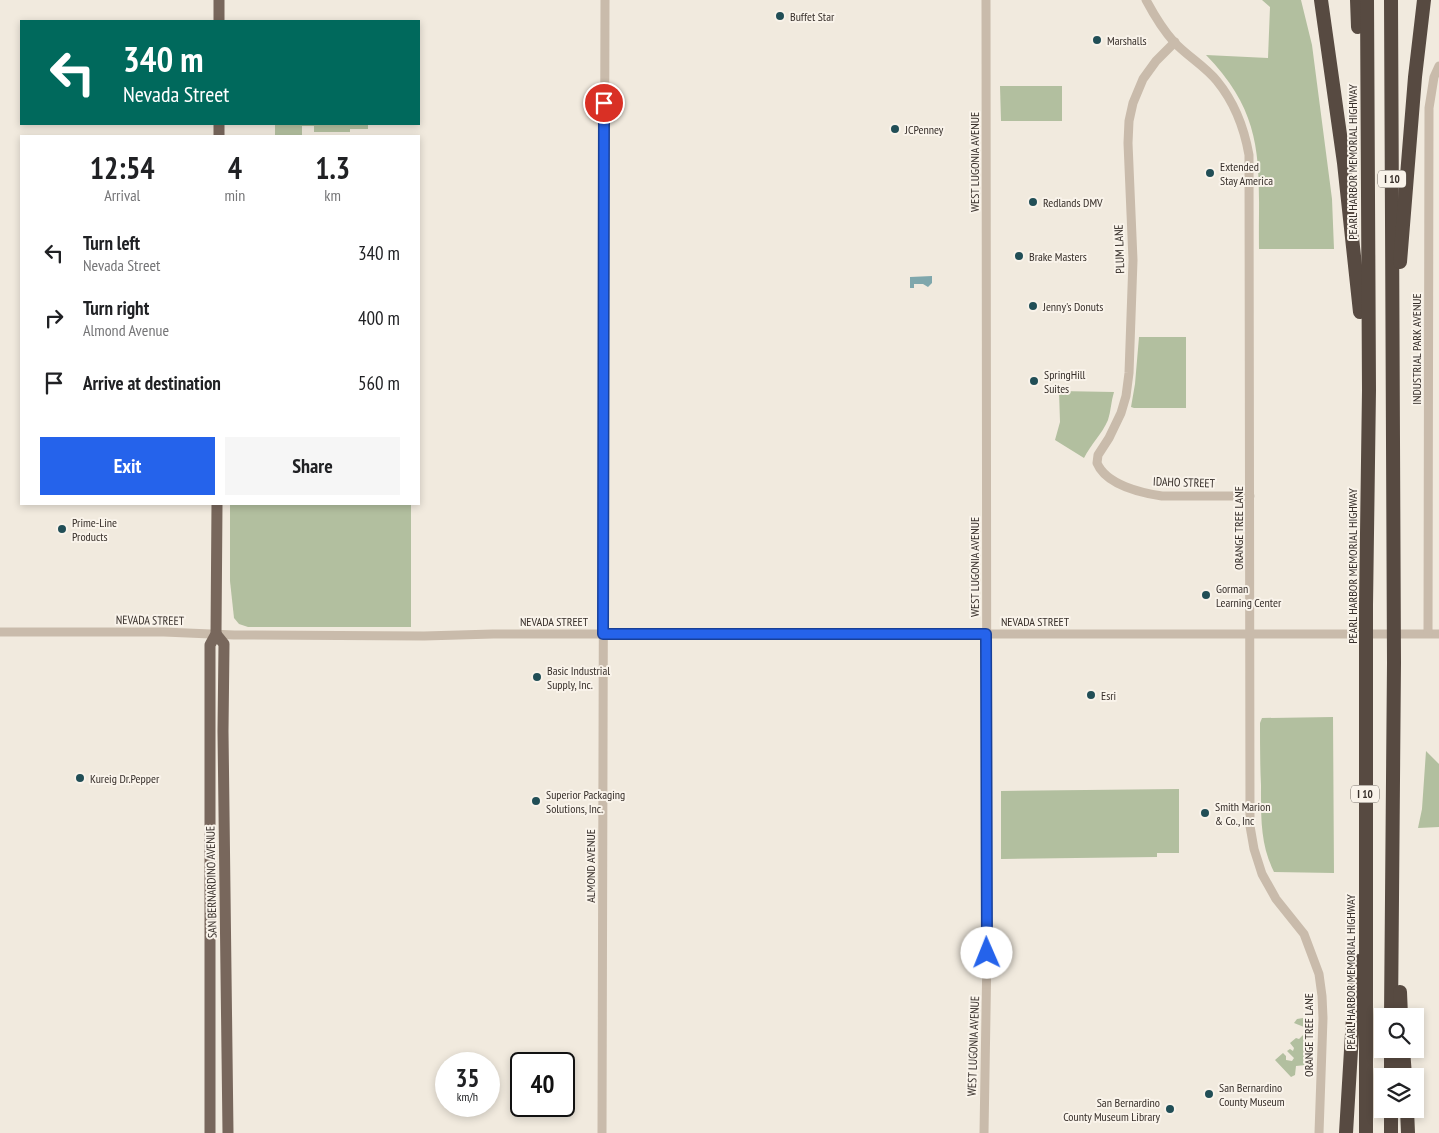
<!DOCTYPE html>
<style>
:root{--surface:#fff;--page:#f6f6f6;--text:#202124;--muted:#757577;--accent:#2563eb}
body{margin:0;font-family:"PT Sans Narrow",sans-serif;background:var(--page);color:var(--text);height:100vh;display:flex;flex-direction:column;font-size:19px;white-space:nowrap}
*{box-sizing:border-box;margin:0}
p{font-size:16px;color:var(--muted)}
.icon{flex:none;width:28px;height:28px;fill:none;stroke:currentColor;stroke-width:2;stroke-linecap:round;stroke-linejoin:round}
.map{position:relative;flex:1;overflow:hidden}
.sheet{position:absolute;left:20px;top:135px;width:400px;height:370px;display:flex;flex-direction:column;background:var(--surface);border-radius:0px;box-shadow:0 2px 8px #0003}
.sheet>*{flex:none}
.banner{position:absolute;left:20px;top:20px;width:400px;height:105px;border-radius:0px;box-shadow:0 2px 8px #0003;background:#00695c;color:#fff;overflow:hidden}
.buttons{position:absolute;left:1374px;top:1008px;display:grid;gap:10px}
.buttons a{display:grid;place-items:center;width:50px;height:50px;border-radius:0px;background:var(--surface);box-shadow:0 2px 8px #0003;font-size:25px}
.speed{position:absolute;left:435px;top:1052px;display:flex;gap:10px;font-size:25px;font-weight:700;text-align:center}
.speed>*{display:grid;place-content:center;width:65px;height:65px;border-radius:50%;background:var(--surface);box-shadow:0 2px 8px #0003;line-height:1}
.speed small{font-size:12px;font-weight:400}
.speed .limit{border:2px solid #111;border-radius:8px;background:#fff;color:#111}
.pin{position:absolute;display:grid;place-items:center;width:42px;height:42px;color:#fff;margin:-21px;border:2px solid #fff;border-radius:50%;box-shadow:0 1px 5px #0007}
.me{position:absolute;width:55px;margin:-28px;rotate:359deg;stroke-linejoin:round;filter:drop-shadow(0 0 4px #0008)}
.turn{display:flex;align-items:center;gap:18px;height:105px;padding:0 20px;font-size:22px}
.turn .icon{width:65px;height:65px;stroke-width:2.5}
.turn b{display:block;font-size:35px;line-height:42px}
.eta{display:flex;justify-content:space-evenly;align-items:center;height:85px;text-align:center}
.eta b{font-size:30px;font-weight:700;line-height:35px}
.primary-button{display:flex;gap:10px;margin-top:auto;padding:10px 20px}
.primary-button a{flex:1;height:58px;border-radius:0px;background:var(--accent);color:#fff;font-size:20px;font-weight:700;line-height:58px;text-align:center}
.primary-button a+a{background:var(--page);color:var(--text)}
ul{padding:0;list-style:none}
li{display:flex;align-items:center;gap:15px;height:65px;padding:0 20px}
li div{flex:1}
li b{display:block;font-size:19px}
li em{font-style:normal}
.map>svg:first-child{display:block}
.green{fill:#b2bf9f}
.water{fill:#7fa7ac}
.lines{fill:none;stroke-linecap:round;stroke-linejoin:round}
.minor{stroke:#c9bbab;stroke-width:9}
.major{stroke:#78675c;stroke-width:11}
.highway{stroke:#574a41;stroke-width:14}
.route-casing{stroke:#184099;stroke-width:12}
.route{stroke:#2563eb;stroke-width:9}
.poi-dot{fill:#214e56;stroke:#f9f3ea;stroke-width:2}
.labels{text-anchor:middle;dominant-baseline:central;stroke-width:4;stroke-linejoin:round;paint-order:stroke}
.shield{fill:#f9f3ea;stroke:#716a64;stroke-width:1}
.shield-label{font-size:11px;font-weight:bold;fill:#372f2a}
.poi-label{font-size:12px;fill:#372f2a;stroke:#f9f3ea;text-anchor:start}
.street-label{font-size:12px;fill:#372f2a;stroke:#f9f3ea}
</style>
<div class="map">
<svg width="1439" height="1133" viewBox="0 0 1439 1133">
<rect width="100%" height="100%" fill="#f1eade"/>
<g class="green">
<path d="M1262,0H1301L1312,45L1332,199L1334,249H1259C1258,169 1268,118 1206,55L1268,58L1270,7Z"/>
<polygon points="1000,86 1062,86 1062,121 1001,121"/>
<polygon points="275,124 368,124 368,129 350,129 350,132 314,132 314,126 302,126 302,136 275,136"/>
<polygon points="1139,337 1186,337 1186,408 1134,408 1131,407 1135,384"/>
<path d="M1059,391L1114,392C1111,401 1111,411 1108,420C1102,434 1091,444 1084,458L1055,440L1060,422Z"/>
<polygon points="230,504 411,504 411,627 248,627 239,624 234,618 230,581"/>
<path d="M1333,717L1334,873L1274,872C1260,844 1261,816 1261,785C1260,765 1260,744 1260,723L1262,718Z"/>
<polygon points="1426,751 1439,764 1439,827 1418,828 1422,809"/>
<polygon points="1179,789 1179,853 1157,853 1157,857 1001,859 1001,791"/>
<polygon points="1303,1018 1307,1023 1306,1065 1296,1066 1295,1075 1291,1077 1275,1060 1283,1053 1286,1056 1286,1060 1292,1061 1294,1058 1287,1051 1290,1049 1293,1051 1294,1048 1290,1043 1296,1038 1299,1039 1304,1034 1304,1027 1294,1023 1297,1019"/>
</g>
<polygon class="water" points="932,276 932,283 928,287 923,284 914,284 914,288 910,288 910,277"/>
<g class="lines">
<g class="minor">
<path d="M1146,0C1154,15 1163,30 1174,42C1187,56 1205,66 1217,81C1235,103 1244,127 1249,155L1250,826L1254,849L1262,874L1276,899L1304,934L1319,974L1322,996L1323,1018L1319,1133"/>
<path d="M1175,42L1156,61L1143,79L1133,103L1129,121L1128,143L1133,260L1129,373L1126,396L1121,413L1109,438L1098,455L1097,463C1106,485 1142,493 1162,496H1250"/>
<polyline points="0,632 164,632 234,635 424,636 493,634 1439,634"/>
<polyline points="1428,633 1429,108 1434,77 1439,66"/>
<polyline points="602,1133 605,0"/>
<polyline points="984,1133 987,953 986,0"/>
</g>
<g class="major">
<polyline points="219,0 219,21"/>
<polyline points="219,136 219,124"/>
<polyline points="216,634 224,644 223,731 228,1133"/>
<polyline points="210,1133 210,645 216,634 217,504"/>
</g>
<g class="highway">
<polyline points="1321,0 1344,163 1360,312"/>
<polyline points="1357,0 1358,27"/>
<polyline points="1391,0 1394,662 1391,1016"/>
<polyline points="1400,262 1415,77 1424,0"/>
<polyline points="1400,992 1401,1016"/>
<polyline points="1403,1049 1405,1076"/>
<polyline points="1391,1076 1391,1049"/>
<polyline points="1407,1109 1408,1133"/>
<polyline points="1346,1133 1355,984 1359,961"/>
<polyline points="1366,1133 1366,605 1369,390 1367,0"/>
<polyline points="1391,1133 1391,1109"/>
</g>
</g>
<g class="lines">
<g class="route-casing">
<polyline id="route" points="604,103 603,634 986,634 987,953"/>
</g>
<use href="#route" class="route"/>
</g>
<g class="poi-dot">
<circle cx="780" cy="16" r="5"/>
<circle cx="1097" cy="40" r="5"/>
<circle cx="895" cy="129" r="5"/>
<circle cx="1210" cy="173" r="5"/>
<circle cx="1033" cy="202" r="5"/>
<circle cx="1019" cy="256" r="5"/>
<circle cx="1033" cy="306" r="5"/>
<circle cx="1034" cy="381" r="5"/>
<circle cx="62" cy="529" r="5"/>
<circle cx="1206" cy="595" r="5"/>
<circle cx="537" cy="677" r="5"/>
<circle cx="1091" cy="695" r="5"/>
<circle cx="80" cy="778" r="5"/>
<circle cx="536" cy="801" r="5"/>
<circle cx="1205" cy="813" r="5"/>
<circle cx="1209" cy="1094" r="5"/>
<circle cx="1170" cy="1109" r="5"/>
</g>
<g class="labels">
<g class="shield">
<rect x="1378" y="170.5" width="28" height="17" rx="4"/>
<rect x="1351" y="785.5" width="28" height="17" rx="4"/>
</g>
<g class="shield-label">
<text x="1392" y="179">I 10</text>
<text x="1365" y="794">I 10</text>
</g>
<g class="poi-label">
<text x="790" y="16">Buffet Star</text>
<text x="1107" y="40">Marshalls</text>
<text x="905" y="129">JCPenney</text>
<text x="1220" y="166">Extended<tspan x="1220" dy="14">Stay America</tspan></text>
<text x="1043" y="202">Redlands DMV</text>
<text x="1029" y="256">Brake Masters</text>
<text x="1043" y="306">Jenny's Donuts</text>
<text x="1044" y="374">SpringHill<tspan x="1044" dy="14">Suites</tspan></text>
<text x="72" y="522">Prime-Line<tspan x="72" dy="14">Products</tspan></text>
<text x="1216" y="588">Gorman<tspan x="1216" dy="14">Learning Center</tspan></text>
<text x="547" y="670">Basic Industrial<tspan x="547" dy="14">Supply, Inc.</tspan></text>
<text x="1101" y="695">Esri</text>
<text x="90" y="778">Kureig Dr.Pepper</text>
<text x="546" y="794">Superior Packaging<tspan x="546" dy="14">Solutions, Inc.</tspan></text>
<text x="1215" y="806">Smith Marion<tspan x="1215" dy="14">&amp; Co., Inc</tspan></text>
<text x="1219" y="1087">San Bernardino<tspan x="1219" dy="14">County Museum</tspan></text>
<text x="1160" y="1102" text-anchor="end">San Bernardino<tspan x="1160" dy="14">County Museum Library</tspan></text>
</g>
<g class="street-label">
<text transform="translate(974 162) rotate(-90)">WEST LUGONIA AVENUE</text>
<text transform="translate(1352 162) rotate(-90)">PEARL HARBOR MEMORIAL HIGHWAY</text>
<text transform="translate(1119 249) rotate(-92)">PLUM LANE</text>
<text transform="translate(1416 349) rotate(-90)">INDUSTRIAL PARK AVENUE</text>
<text transform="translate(1184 482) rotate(2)">IDAHO STREET</text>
<text transform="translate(1238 528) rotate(-90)">ORANGE TREE LANE</text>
<text transform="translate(1352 566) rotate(-90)">PEARL HARBOR MEMORIAL HIGHWAY</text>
<text transform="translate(974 567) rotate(-90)">WEST LUGONIA AVENUE</text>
<text transform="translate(150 620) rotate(1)">NEVADA STREET</text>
<text x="554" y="621">NEVADA STREET</text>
<text x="1035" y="621">NEVADA STREET</text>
<text transform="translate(590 866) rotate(-90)">ALMOND AVENUE</text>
<text transform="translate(211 882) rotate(-91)">SAN BERNARDINO AVENUE</text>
<text transform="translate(1350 972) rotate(-90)">PEARL HARBOR MEMORIAL HIGHWAY</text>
<text transform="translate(1308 1035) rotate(-90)">ORANGE TREE LANE</text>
<text transform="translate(973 1046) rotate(-88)">WEST LUGONIA AVENUE</text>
</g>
</g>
</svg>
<div class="buttons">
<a><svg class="icon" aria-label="search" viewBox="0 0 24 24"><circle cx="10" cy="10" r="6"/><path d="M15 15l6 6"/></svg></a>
<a><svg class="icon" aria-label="layers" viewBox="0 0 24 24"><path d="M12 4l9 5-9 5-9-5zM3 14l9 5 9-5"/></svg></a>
</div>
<div class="speed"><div>35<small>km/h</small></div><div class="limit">40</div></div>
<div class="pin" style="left:604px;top:103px;background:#d93025"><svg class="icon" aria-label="arrive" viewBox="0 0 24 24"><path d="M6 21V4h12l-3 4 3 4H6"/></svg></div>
<svg class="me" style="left:987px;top:953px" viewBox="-20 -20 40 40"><circle r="19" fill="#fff"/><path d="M0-13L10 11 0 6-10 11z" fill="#2563eb"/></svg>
<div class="banner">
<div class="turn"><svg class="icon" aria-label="left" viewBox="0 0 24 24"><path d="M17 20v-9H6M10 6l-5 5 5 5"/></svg><div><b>340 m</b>Nevada Street</div></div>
</div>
<section class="sheet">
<div class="eta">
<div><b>12:54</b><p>Arrival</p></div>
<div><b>4</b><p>min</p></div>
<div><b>1.3</b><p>km</p></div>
</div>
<ul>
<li><svg class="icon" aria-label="left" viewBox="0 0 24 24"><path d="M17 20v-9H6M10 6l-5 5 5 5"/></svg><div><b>Turn left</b><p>Nevada Street</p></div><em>340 m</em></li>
<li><svg class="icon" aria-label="right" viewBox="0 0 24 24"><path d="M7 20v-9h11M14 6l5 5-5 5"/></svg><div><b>Turn right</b><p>Almond Avenue</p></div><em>400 m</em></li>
<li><svg class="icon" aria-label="arrive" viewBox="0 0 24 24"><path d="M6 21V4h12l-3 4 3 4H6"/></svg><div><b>Arrive at destination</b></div><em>560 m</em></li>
</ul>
<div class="primary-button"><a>Exit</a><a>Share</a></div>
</section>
</div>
